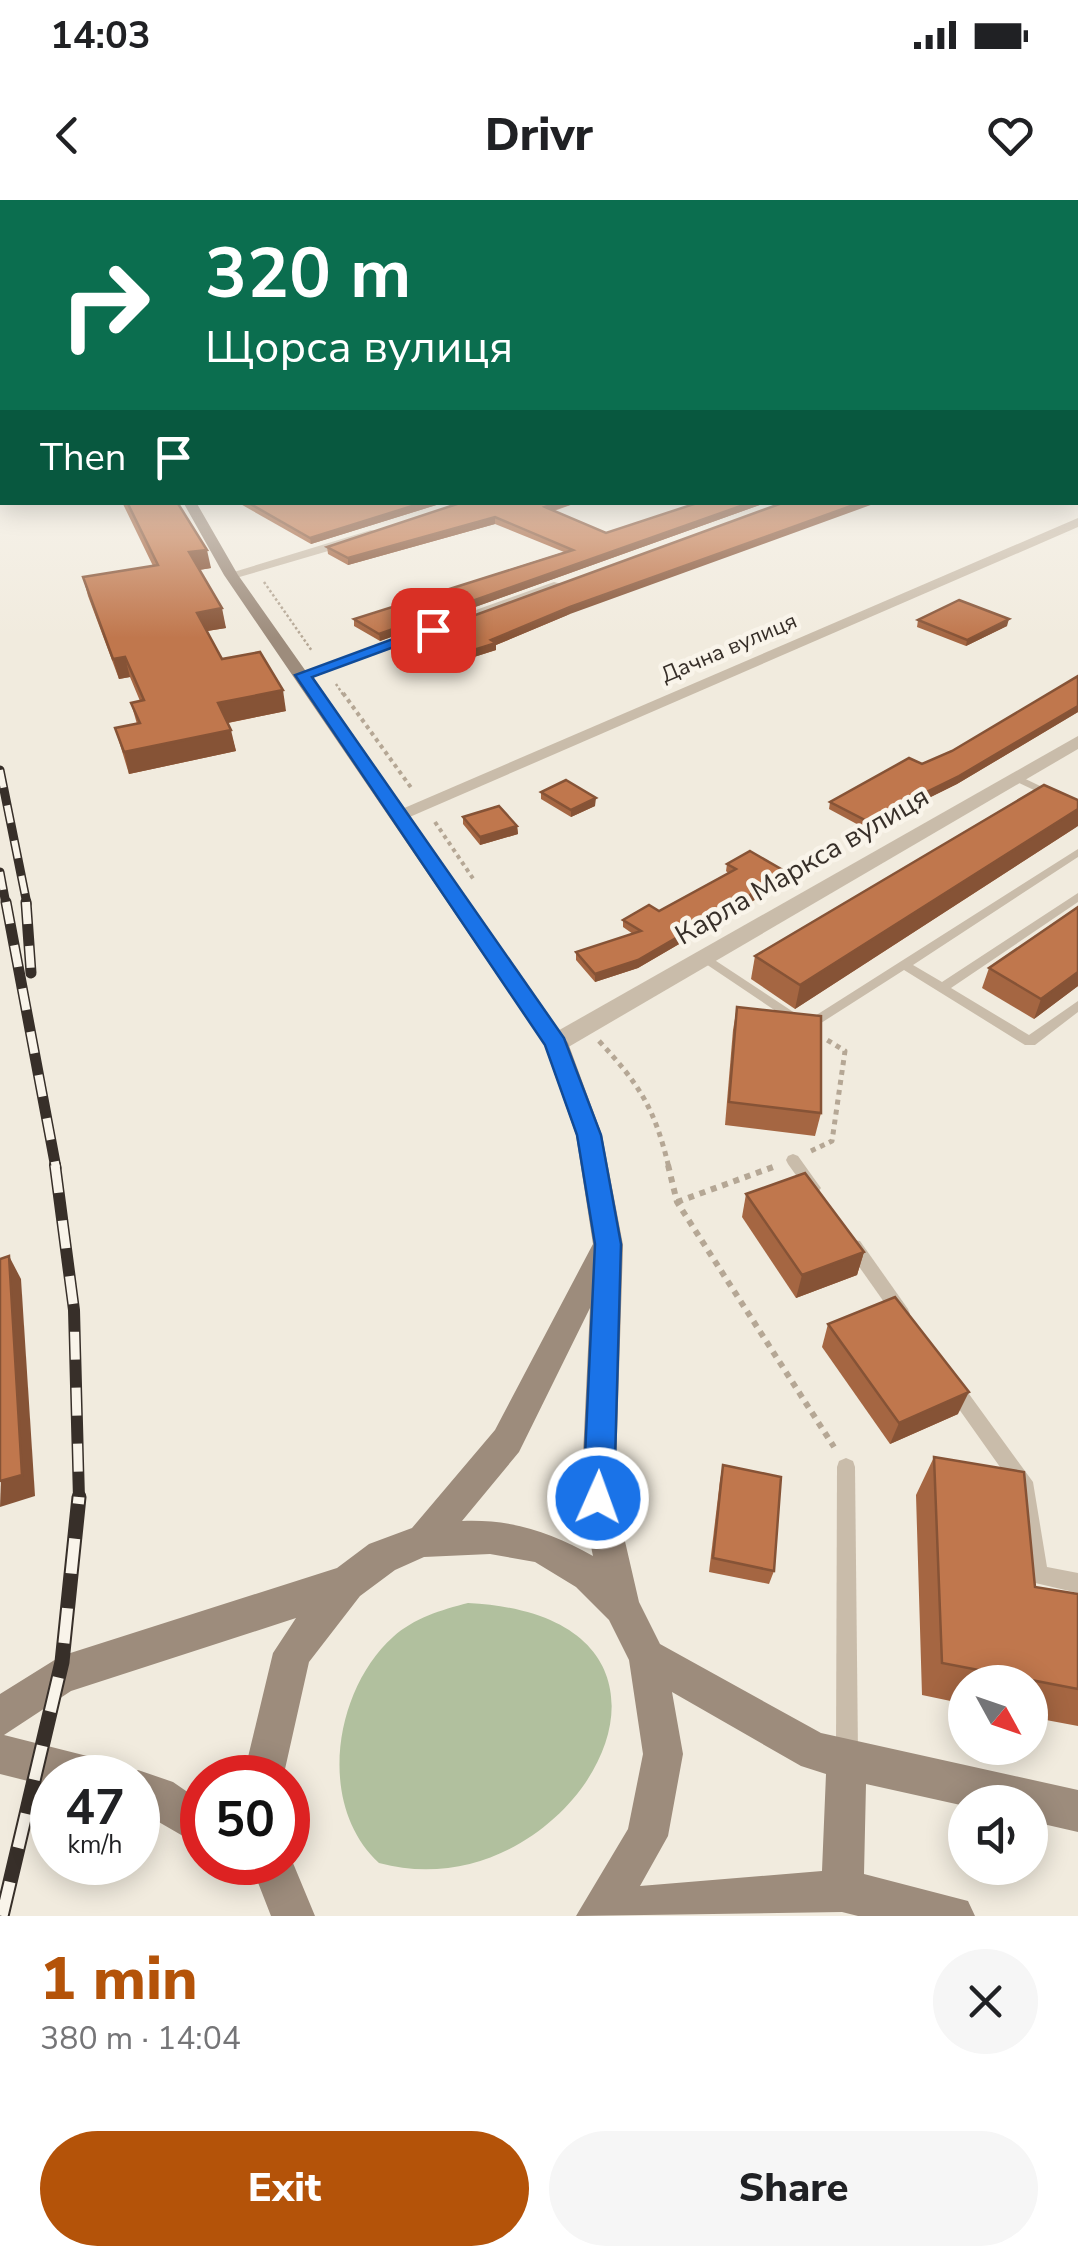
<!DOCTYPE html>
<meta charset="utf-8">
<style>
:root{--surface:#fff;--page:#f6f6f6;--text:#202124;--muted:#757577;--accent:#b45309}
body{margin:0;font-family:"Nunito Sans",sans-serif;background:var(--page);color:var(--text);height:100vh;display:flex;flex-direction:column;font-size:38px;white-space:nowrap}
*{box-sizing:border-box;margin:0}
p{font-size:32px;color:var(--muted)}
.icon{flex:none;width:55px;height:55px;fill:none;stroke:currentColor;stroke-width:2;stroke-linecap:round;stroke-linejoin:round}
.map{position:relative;height:1716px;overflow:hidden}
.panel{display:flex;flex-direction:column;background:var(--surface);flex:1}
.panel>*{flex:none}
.hud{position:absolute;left:0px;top:0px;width:1080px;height:305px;box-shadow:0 5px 25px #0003;background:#0b6e4f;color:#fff;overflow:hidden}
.needle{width:65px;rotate:130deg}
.fabs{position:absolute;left:948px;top:1465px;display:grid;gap:20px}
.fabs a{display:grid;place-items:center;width:100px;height:100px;border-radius:50%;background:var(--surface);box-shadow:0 5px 25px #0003;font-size:50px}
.speed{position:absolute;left:30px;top:1555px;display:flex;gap:20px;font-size:50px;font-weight:700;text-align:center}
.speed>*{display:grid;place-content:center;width:130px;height:130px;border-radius:50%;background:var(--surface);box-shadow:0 5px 25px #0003;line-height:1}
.speed small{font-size:25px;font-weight:400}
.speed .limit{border:15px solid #d22;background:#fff;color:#111}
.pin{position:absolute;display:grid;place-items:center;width:85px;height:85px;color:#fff;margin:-42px;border-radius:20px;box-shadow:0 5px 15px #0006}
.me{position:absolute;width:110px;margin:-55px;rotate:2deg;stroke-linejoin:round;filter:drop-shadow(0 0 8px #0008)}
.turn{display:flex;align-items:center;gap:35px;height:210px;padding:0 40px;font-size:45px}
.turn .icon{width:130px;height:130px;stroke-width:2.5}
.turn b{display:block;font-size:70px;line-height:85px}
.then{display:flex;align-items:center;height:95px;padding:0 40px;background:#0003;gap:20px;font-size:38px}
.round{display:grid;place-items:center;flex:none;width:105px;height:105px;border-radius:52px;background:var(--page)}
.head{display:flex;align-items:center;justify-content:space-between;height:170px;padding:0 40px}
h1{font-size:60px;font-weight:800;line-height:75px;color:var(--accent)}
.cta{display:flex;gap:20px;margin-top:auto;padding:20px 40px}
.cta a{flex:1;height:115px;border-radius:60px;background:var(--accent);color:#fff;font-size:40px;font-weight:800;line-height:115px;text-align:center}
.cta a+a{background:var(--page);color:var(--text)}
.status{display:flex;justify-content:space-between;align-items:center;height:70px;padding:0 50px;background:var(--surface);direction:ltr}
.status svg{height:28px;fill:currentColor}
header{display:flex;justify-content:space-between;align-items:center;height:130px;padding:0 40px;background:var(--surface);font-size:45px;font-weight:800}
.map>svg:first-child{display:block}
.green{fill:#b1c09e}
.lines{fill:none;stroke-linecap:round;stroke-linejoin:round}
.path-far3{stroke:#b5a795;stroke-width:2.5;stroke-dasharray:2.5 2.5;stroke-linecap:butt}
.path-far2{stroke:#b5a795;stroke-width:4;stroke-dasharray:4 4;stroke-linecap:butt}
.path-far1{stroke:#b5a795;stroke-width:5;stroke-dasharray:5 5;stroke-linecap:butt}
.path{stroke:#b5a795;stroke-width:6;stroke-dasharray:6 6;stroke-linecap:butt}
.lane{fill:#c9bcaa;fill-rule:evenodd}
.street{fill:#c9bcaa;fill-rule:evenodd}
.secondary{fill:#9d8c7c;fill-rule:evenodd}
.rail-far3-casing{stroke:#372f29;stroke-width:9}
.rail-far2-casing{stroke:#372f29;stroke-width:11}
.rail-far1-casing{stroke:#372f29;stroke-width:12}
.rail-casing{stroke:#372f29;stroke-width:15}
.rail-far3{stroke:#f9f4ea;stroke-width:6;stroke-dasharray:18;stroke-linecap:butt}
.rail-far2{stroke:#f9f4ea;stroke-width:8;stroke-dasharray:22;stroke-linecap:butt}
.rail-far1{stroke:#f9f4ea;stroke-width:9;stroke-dasharray:28;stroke-linecap:butt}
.rail{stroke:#f9f4ea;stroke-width:11;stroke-dasharray:35;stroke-linecap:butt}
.wall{fill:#a56642}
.shaded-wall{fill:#865336}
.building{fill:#c0774d;stroke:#865336;stroke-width:2.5}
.route{fill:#1a73e8;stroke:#114b97;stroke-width:2.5}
.labels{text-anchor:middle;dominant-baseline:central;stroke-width:9;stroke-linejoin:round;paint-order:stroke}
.far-street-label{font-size:22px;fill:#372f29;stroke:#f9f4ea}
.street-label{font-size:28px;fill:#372f29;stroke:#f9f4ea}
</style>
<div class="status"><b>14:03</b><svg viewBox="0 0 49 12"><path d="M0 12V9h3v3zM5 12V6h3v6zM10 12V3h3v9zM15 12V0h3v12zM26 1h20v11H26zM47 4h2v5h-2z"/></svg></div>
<header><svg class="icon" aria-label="back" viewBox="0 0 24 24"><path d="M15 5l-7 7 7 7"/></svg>Drivr<svg class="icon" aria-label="heart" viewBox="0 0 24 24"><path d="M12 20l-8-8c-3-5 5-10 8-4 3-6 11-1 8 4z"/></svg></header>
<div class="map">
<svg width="1078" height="1716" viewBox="0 0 1078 1716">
<rect width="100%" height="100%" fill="#f1ebde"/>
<path class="green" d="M468,1403C742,1417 574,1716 379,1663C316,1605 334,1490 393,1437C414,1418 441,1410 468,1403Z"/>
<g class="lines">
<g class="path-far3">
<polyline points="264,382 312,451"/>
<polyline points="336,484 344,496"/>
</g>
<g class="path-far2">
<polyline points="343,493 412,589"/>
<polyline points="435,622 474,680"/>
</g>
<g class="path-far1">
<path d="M599,841C640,885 655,909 669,968"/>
<polyline points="811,951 832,941 845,851 824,838"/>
</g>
<g class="path">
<polyline points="668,965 677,1002 834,1247"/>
<polyline points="677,1002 773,967"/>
</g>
<g class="lane">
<polygon points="1015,574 1078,604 1078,611 1011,579 1011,575"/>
<polygon points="1078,649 1078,657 913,765 942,782 1078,693 1078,702 951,788 1029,835 1078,801 1078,812 1035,845 1025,845 904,770 807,832 697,758 703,754 707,755 807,821"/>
<polygon points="793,954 798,956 818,984 821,988 818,992 813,994 808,992 788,964 786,960 788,956"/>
<polygon points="854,1040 860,1041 908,1109 910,1114 908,1119 902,1121 896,1119 848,1051 846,1046 848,1041"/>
<polygon points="955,1181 961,1183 1033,1282 1047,1367 1078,1373 1078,1393 1031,1382 1028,1375 1017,1291 949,1195 946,1189 949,1183"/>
<polygon points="846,1258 853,1261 855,1267 858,1554 855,1562 847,1565 839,1562 836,1554 837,1267 839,1261"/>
</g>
<g class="street">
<polygon points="1078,318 1078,327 405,619 391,619 388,615"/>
<polygon points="371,330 376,331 376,337 236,378 224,375"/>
<polygon points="554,382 566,385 308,479 294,475"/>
<polygon points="1078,536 1078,549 565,849 556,851 544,843 547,837"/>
</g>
<g class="secondary">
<path d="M183,302H196L238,375L568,843L602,935L623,1045L615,1298L639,1402L660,1444L821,1533L1078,1590V1632L1030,1621V1602H965V1606L866,1584L864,1674L968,1701L975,1716H858L842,1712L576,1716L628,1629L643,1554L629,1460L609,1420L576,1387L535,1362L490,1354L424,1357L395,1370L360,1396L309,1462L283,1578H243L273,1453L296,1418L71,1491L4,1535L95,1558L109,1564L115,1578H52V1587L0,1574V1494L61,1456L337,1368L369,1344L412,1328L495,1230L593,1044L576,935L544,844L224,375ZM590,1108L581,1298L593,1356C550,1332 512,1319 462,1321L519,1252ZM672,1492L801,1566L826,1574L822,1671L640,1686L668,1636L683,1554Z"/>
<polygon points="138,1570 173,1582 202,1602 202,1647 138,1610 138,1578 123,1578"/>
<polygon points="288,1651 315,1716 271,1716 250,1662 288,1662"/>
</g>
<g class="rail-far3-casing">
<g id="rail-far3">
<polyline points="0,570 27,704"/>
<polyline points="0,672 6,704"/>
</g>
</g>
<g class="rail-far2-casing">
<g id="rail-far2">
<polyline points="6,702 56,968"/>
<polyline points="26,702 31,773"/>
</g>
</g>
<g class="rail-far1-casing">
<polyline id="rail-far1" points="55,965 74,1110 79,1299"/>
</g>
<g class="rail-casing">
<polyline id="rail" points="2,1716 62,1462 79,1297"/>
</g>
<use href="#rail-far3" class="rail-far3"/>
<use href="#rail-far2" class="rail-far2"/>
<use href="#rail-far1" class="rail-far1"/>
<use href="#rail" class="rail"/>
</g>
<g class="wall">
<polygon points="122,302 177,302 211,368 199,370 226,428 207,431 222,459 286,511 228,523 236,551 129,574 115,528 137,524 131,503 140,501 130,477 119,479 88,396 83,377 153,366"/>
<polygon points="237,302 446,302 311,344"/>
<polygon points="463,302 579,302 554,311 606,333 700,302 768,302 380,441 354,426 354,419 564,352 495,324 348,365 328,354 327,347"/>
<polygon points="570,414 496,445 496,450 430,471 397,451 396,444"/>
<polygon points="918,420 1007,426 966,446 917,427"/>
<polygon points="1078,476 1078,512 957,584 866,629 829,609 830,602 952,551"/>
<polygon points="541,592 595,606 571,617 541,599"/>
<polygon points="463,617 517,626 518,634 480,645 463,624"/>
<polygon points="1078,626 795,809 751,779 755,756"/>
<polygon points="727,664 787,681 638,768 595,782 576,760 576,752 633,734 623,727 623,720 659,711 728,673 726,671"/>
<polygon points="1078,707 1078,786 1034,819 982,788 989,768"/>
<polygon points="737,807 821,913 815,936 725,925 733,830"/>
<polygon points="746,994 864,1052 857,1075 796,1098 742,1017"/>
<polygon points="828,1124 958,1214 890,1244 822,1147"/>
<polygon points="934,1257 1035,1387 1078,1394 1078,1526 1030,1517 1030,1482 965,1482 965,1504 922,1495 916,1295"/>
<polygon points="723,1265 774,1371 769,1384 709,1372 720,1280"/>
</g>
<g class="shaded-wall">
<polygon points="425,302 446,302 311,344 310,338"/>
<polygon points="560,302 579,302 545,313 545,307"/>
<polygon points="752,302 768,302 380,441 379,434"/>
<polygon points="862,302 879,302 570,414 496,445 496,450 430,471 429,464 570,407"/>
<polygon points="495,317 495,324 348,365 348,358"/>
<polygon points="207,350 211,368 193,371 189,352"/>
<polygon points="222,408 226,428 201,432 197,413"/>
<polygon points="1009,419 1007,426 966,446 967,440"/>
<polygon points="125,457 130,477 119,479 113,459"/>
<polygon points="283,490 286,511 222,524 218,503"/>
<polygon points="1078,506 1078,512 957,584 866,629 867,621"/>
<polygon points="231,530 236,551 129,574 124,552"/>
<polygon points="596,598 595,606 571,617 571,610"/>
<polygon points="1078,609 1078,626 795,809 800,785"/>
<polygon points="517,626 518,634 480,645 480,637"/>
<polygon points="788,673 787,681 638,768 595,782 595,774"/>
<polygon points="1078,772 1078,786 1034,819 1041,799"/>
<polygon points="864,1052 857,1075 796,1098 802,1075"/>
<polygon points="9,1056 21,1079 35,1296 0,1307"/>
<polygon points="969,1192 958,1214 890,1244 899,1223"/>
</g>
<g class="building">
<polygon points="127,302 177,302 207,350 189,352 222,408 197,413 222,459 260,452 283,490 218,503 231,530 124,552 115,528 140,523 131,503 144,500 125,457 113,459 83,377 158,365"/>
<polygon points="247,302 425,302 310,338"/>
<polygon points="463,302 560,302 545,307 606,333 700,302 752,302 379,434 354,419 573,350 495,317 348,358 327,347"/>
<polygon points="785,302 862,302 570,407 491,440 496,443 429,464 396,444"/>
<polygon points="959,400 1009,419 967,440 918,420"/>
<polygon points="1078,476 1078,506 959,576 867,621 830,602 909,558 922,564 952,551"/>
<polygon points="566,580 596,598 571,610 541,592"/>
<polygon points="1044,585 1078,600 1078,609 800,785 755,756"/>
<polygon points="499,606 517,626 480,637 463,617"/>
<polygon points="750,651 788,673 638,760 595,774 576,752 641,731 623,720 649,705 659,711 736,669 727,664"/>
<polygon points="1078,707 1078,772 1041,799 989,768"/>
<polygon points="737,807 821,816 821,913 729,902"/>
<polygon points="805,973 864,1052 802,1075 746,994"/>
<polygon points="9,1056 22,1275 0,1281 0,1059"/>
<polygon points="895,1097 969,1192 899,1223 828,1124"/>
<polygon points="934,1257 1024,1272 1035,1387 1078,1394 1078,1489 942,1463"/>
<polygon points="723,1265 781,1277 774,1371 713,1358"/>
</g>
<linearGradient id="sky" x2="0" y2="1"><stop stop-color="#7daed0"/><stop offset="0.45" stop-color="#f9f6f0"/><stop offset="1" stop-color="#f9f6f0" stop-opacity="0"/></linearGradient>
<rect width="1078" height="438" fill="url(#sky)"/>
<polygon class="route" points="428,426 440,430 312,477 564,838 601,935 621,1044 614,1298 609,1308 598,1312 587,1308 583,1298 595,1044 577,935 545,845 295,475"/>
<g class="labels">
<g class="far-street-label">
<text transform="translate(729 448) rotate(-23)">Дачна вулиця</text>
</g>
<g class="street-label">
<text transform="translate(802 666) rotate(-30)">Карла Маркса вулиця</text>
</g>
</g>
</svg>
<div class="fabs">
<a><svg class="needle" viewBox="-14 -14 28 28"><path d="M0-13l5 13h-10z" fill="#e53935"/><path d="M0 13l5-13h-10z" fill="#757577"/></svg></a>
<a><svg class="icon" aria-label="sound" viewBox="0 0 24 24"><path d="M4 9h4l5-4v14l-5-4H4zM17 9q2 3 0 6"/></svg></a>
</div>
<div class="speed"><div>47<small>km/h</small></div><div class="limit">50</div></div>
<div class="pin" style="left:433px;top:430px;background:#d93025"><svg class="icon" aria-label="arrive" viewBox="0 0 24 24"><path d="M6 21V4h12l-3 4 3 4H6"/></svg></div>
<svg class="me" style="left:598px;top:1298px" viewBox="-20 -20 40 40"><circle r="17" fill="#1a73e8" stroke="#fff" stroke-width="3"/><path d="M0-11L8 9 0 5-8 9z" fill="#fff"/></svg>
<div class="hud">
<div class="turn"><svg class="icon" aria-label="right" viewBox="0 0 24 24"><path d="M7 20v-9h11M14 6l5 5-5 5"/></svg><div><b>320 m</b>Щорса вулиця</div></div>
<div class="then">Then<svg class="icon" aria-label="arrive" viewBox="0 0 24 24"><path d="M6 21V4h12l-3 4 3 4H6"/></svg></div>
</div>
</div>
<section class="panel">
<div class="head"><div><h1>1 min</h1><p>380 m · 14:04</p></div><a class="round"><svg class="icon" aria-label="close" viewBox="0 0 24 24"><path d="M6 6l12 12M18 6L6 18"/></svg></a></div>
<div class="cta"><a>Exit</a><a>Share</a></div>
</section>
